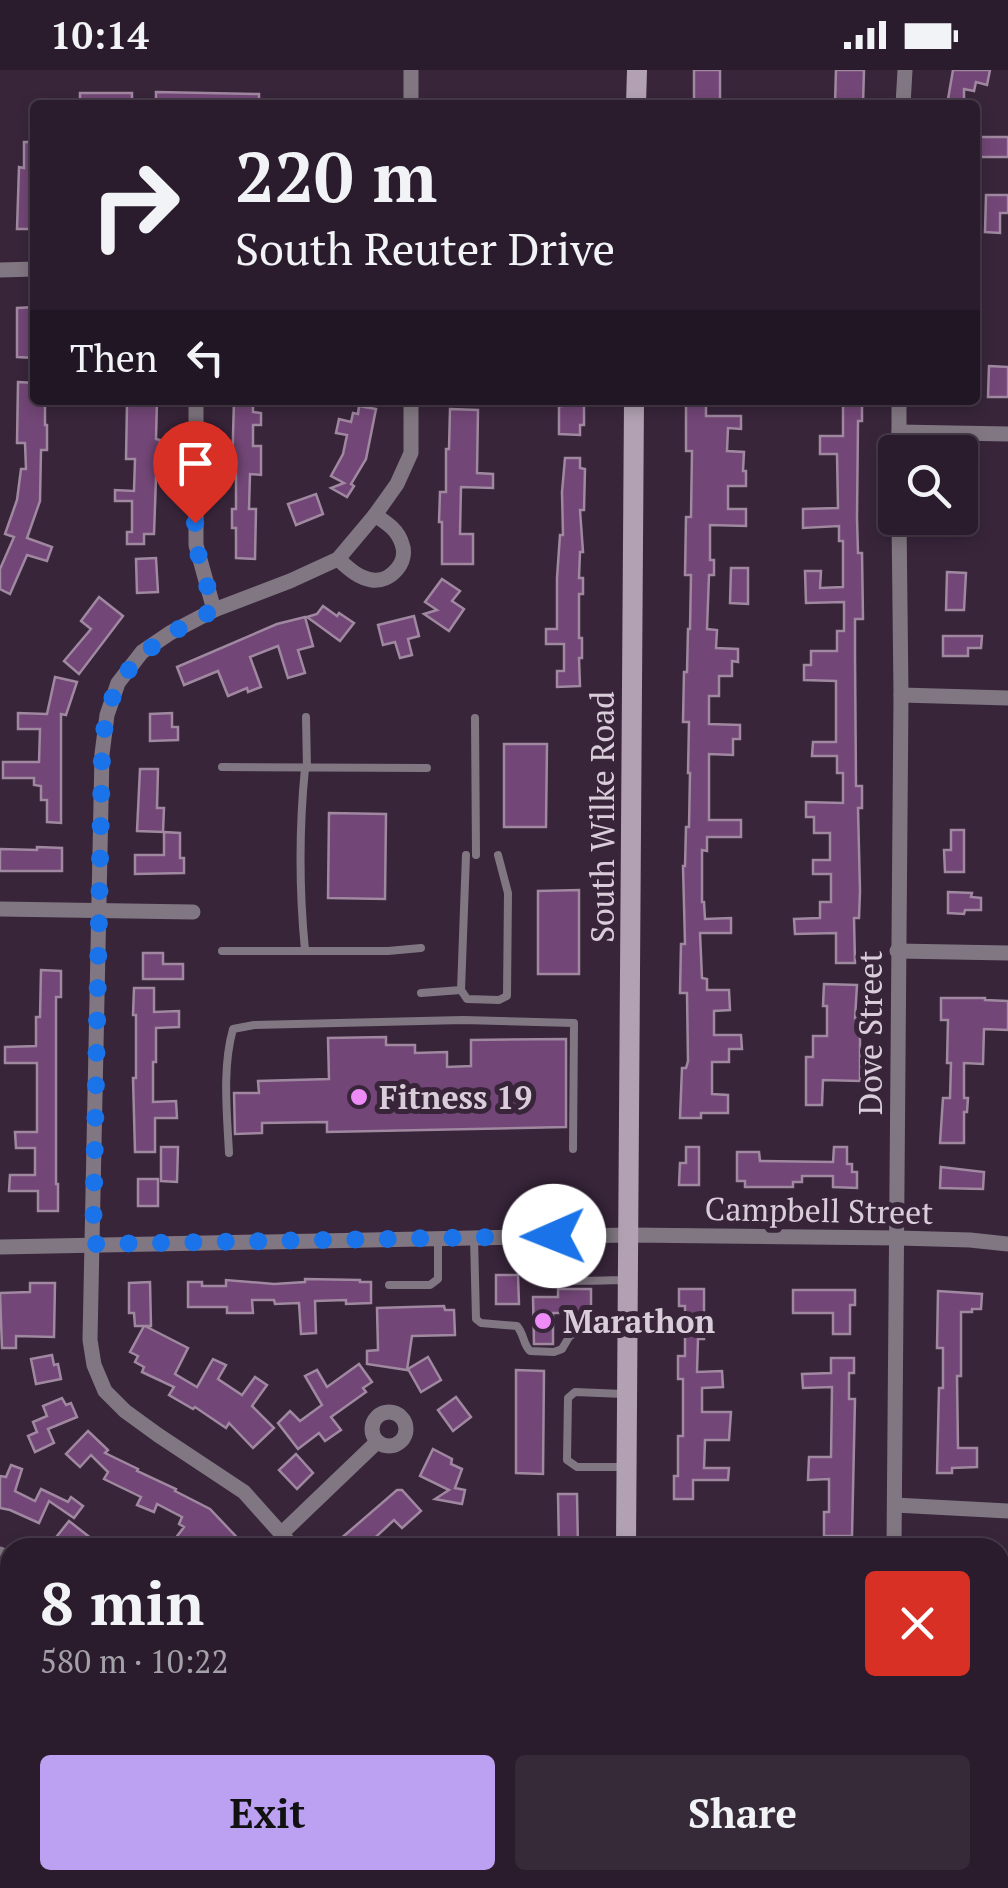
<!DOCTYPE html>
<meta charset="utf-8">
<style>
:root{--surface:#2a1c2c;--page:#362938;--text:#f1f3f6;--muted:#a5a1a9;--line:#463a48;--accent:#bca0f2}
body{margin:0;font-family:"PT Serif",serif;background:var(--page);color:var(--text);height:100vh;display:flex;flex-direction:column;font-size:38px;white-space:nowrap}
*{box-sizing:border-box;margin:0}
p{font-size:32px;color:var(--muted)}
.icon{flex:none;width:55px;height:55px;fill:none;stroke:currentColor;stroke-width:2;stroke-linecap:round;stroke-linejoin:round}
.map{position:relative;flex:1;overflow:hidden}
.sheet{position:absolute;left:0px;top:1468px;width:1010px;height:352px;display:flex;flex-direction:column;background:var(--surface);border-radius:30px 30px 0 0;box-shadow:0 5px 15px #0003,0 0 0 2px var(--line)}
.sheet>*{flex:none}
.hud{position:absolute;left:30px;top:30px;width:950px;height:305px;border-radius:10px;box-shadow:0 5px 15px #0003,0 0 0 2px var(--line);background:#2a1c2c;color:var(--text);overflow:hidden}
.controls{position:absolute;left:878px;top:365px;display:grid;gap:20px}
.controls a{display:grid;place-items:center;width:100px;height:100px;border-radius:10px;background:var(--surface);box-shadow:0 5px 15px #0003,0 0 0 2px var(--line);font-size:50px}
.pin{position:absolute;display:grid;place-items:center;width:85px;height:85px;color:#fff;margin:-102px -42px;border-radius:50% 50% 50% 0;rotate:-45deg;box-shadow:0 0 10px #0007}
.pin .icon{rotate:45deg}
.me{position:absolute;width:110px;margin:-55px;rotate:269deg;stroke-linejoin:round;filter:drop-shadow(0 0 8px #0008)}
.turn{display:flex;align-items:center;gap:35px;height:210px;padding:0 40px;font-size:45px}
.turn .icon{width:130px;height:130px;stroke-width:2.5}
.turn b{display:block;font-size:70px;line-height:85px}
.then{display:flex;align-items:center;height:95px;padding:0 40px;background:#0003;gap:20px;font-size:38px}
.round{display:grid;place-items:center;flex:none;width:105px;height:105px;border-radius:10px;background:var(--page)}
.headline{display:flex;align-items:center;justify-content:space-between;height:170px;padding:0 40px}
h1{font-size:60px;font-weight:800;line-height:75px}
.primary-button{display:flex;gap:20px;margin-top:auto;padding:20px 40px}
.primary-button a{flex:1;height:115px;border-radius:10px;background:var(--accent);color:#111;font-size:40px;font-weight:800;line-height:115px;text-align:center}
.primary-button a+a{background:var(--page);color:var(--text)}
.status{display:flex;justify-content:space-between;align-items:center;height:70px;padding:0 50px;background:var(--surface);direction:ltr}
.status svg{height:28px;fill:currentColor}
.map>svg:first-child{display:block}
.building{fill:#724676;stroke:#9f88a0;stroke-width:2.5}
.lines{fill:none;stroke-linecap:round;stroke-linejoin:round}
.service{stroke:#817782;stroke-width:8}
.minor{stroke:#817782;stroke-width:15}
.secondary{stroke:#b1a1b2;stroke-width:20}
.route{stroke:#1a73e8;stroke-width:18;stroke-dasharray:0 32.4}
.poi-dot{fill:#ef8bf7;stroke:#38253a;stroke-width:4}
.labels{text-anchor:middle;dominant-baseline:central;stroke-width:10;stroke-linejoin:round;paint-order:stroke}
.street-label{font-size:32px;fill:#dacdda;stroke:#38253a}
.poi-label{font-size:32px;font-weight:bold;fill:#dacdda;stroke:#38253a;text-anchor:start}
</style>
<div class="status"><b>10:14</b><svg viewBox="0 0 49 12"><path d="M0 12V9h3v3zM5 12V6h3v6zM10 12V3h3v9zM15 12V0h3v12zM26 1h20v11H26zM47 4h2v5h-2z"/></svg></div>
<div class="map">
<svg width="1008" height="1818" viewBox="0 0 1008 1818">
<rect width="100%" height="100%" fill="#38253a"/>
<g class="building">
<rect x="694" y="0" width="26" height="34"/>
<polygon points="836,0 864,0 863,35 835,35"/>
<polygon points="953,0 990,0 987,15 976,12 974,21 964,19 964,35 947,35"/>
<polygon points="156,22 259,24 259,35 156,35"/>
<rect x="80" y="23" width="52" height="12"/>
<rect x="977" y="67" width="31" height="20"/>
<polygon points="24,72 35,72 35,159 17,159 19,97 24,98"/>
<polygon points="986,125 1008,125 1008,143 1000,143 1000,163 985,162"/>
<polygon points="35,237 35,288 17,287 17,238"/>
<polygon points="989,296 1008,297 1008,327 988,327"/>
<polygon points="18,312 35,313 35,330 45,330 45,355 47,355 47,380 41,380 40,431 27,468 52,477 47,491 27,485 10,524 0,519 0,499 14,467 5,464 17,430 21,399 26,399 25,373 17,373"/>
<polygon points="136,330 157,330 156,369 160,370 159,380 157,380 154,464 144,464 144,474 127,474 127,462 132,462 132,431 115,431 115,420 134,421 135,389 126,389 127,334 136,334"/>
<polygon points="234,330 253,330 253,342 261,343 261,355 253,355 253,376 261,376 261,405 250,404 249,439 256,439 255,489 236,488 236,458 232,458 232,439 236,439 236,402 232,402"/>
<polygon points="562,330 584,330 584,355 580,355 580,365 559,364 559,336 562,336"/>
<polygon points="686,330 706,330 706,346 741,346 741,359 728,358 727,381 744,382 743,401 746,401 746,416 728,416 728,439 746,439 746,456 710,455 710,490 714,490 714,505 709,505 707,559 717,560 716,578 738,579 738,592 732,591 732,606 719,606 719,626 709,626 709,654 740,655 740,669 733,669 733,685 709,684 709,750 741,750 741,767 707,767 707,781 702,780 702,832 704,832 705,849 731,848 731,863 700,863 702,908 707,909 707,920 729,920 730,940 714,941 714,965 741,965 742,979 729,979 729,992 712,992 712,1024 728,1025 728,1043 701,1043 701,1048 680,1048 682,998 686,998 688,991 687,923 680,923 681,874 685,874 683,796 685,796 686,757 689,757 690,703 688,703 689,652 683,652 684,602 687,602 688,559 690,559 691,505 685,505 686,447 691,447 692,381 686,381"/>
<polygon points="843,330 862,330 862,351 858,351 857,448 858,483 862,483 863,549 855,549 855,584 856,716 862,716 862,738 858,738 860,821 859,848 854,848 855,893 836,893 836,863 795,864 794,849 820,848 820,832 831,832 831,804 813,804 813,790 830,790 830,763 814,763 814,747 806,747 806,732 843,733 843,703 837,703 837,686 812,686 813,672 836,672 836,611 804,610 804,595 811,595 811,581 837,581 837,561 844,561 844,532 806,533 805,501 821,501 820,518 843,517 843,471 839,471 839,456 803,458 803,439 838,438 837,384 820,384 820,366 843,366"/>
<polygon points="359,336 376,339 366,389 351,414 354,416 347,427 331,418 344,413 331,406 343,384 347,365 336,363 339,349 351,352 353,343 358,344"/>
<polygon points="450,339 478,340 477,403 493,404 493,418 461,417 460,464 473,464 473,494 442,494 442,452 439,452 440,422 446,422 446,379 449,379"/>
<polygon points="565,388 580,388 580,398 585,399 584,440 580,440 583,482 580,482 579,508 583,508 583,524 579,524 579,568 582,568 582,588 579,588 580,616 557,617 557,601 564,601 564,574 546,574 546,559 557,559 557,508 560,465 563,465 562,422"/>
<polygon points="316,424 323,444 296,455 288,434"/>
<polygon points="156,488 158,522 137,523 136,489"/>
<polygon points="731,498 748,498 748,534 730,533"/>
<polygon points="947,502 966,503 964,540 946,540"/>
<polygon points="442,509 460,521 452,531 464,539 449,561 424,544 437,540 425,532"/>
<polygon points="99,527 123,546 79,604 64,591 91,559 81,551"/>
<polygon points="323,536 337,546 339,543 354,553 340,571 307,547 317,544"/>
<polygon points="414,546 419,566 408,569 412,585 400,588 395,572 383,575 378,555"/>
<polygon points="305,547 313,576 298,580 305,603 288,608 278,576 250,587 261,617 248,622 247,618 228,626 218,601 184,615 177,597 277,554"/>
<polygon points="943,566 982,566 981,578 968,578 968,586 943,586"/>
<polygon points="55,607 77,612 66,645 61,644 61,753 47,752 47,730 41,730 41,716 34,715 34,708 3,708 3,692 39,692 40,659 18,659 18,643 47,644"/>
<polygon points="172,643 172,657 178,657 178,670 150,671 150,644"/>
<polygon points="504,674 547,674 546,757 504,757"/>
<polygon points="140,699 158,699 157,738 164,738 163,762 137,761"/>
<polygon points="329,743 386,744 385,829 328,828"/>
<polygon points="951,760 964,760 964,802 945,802 944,780 951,780"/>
<polygon points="164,762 180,763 180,788 184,788 184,803 135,804 135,785 164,785"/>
<polygon points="37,777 62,778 62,801 0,801 0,779 37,780"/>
<polygon points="579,820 579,904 538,904 538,821"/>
<polygon points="948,822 972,823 971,827 981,828 981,840 965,840 964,844 948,843"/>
<polygon points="143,883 163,883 163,894 183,894 183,909 143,909"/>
<polygon points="41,900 61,901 61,927 56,927 56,1114 58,1114 58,1141 38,1141 38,1121 9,1121 10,1105 35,1105 35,1078 16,1078 15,1062 37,1062 37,993 5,993 5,977 36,976 36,947 40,947"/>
<polygon points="824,914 857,915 855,948 860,948 860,1011 823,1010 822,1035 806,1035 806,987 813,987 813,966 827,966 827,936 823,936"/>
<polygon points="134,918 154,918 154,942 179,941 179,957 156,958 156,992 153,992 153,1032 176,1031 177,1048 155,1048 155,1082 135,1082 133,1008 136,1008 136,945 133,945"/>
<polygon points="941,928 985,928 985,930 1008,931 1008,960 984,959 983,994 964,993 964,1028 968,1028 967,1042 964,1042 964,1073 940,1073 943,1028 950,1028 951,993 947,993 948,950 941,950"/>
<polygon points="386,967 386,975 415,975 415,983 447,982 447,997 471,996 471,970 566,969 566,1057 327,1062 327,1052 262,1053 262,1063 235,1064 234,1023 259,1023 258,1011 329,1009 328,968"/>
<polygon points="161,1077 178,1077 177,1112 161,1111"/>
<polygon points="686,1077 699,1077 699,1115 679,1115 680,1093 686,1093"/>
<polygon points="834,1077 847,1077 847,1094 852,1094 852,1102 857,1102 857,1118 833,1117 833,1106 802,1106 802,1112 793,1112 793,1117 745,1117 745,1111 737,1111 737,1082 759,1082 760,1091 833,1092"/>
<polygon points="941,1097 984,1102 983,1119 940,1118"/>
<rect x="138" y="1109" width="20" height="27"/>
<polygon points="496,1205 518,1205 519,1234 496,1234"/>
<polygon points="305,1209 360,1210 360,1212 371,1212 371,1233 346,1234 346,1230 315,1231 316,1263 301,1264 299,1233 275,1234 274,1230 252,1230 253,1243 227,1243 227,1237 188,1237 188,1212 202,1212 202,1216 226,1216 226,1210 274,1214 305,1212"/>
<polygon points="150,1212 151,1256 145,1256 188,1278 175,1304 197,1317 213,1289 226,1295 218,1309 242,1325 255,1307 267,1315 252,1336 274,1358 253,1378 229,1353 226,1358 195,1337 193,1339 169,1325 174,1317 142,1302 144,1297 135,1292 138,1286 130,1282 144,1256 135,1256 134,1243 129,1243 129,1213"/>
<polygon points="30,1213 55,1213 54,1267 16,1266 16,1278 2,1278 0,1223 30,1222"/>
<polygon points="558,1219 591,1219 591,1243 553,1243 553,1274 534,1274 533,1227 558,1227"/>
<polygon points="679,1219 704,1219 704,1269 698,1269 697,1302 722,1301 723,1317 702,1318 702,1342 731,1342 729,1370 705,1370 704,1398 729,1398 728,1410 693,1410 693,1429 674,1429 674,1406 678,1406 678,1366 683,1366 683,1309 678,1309 678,1286 685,1286 685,1236 679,1236"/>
<polygon points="793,1220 855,1220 855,1235 850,1235 850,1264 833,1264 833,1243 793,1243"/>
<polygon points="938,1221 982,1224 981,1239 972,1239 972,1242 961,1242 961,1306 957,1306 958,1378 977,1378 977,1397 952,1398 952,1403 937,1403 939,1318 943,1318 943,1278 937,1278"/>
<polygon points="444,1236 445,1240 454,1240 455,1265 412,1266 407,1300 367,1294 367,1281 378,1280 377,1238"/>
<polygon points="52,1285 54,1295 58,1294 61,1309 36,1314 31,1289"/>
<polygon points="428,1287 441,1310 421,1322 408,1299"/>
<polygon points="831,1288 854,1288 854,1303 849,1303 849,1329 855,1329 852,1466 824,1466 824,1442 829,1442 829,1409 808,1410 809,1387 831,1387 832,1317 803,1318 802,1304 831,1303"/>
<polygon points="359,1294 372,1312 363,1318 366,1322 331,1347 341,1360 325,1371 319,1363 298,1379 278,1353 290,1341 300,1351 322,1335 305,1306 317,1300 327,1317"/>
<polygon points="516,1300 544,1301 543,1404 516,1403"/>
<polygon points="456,1327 471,1347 453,1361 438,1340"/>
<polygon points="62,1328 66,1335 71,1333 77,1347 48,1359 54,1373 35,1382 28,1366 37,1362 33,1352 47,1346 43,1336"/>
<polygon points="88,1361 108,1380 105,1383 138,1399 137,1401 176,1419 175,1421 210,1439 247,1478 168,1478 184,1457 179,1454 182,1447 157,1434 154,1442 137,1435 141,1427 104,1409 108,1402 91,1385 80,1397 66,1384"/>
<polygon points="433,1379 452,1389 451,1394 462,1399 455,1418 465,1420 462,1434 435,1429 449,1420 420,1406"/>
<polygon points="296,1384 313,1403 297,1419 279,1400"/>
<polygon points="11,1395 22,1399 15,1421 35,1431 41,1419 68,1432 71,1427 83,1436 74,1448 49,1431 39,1453 10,1440 0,1438 0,1406 6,1407"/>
<polygon points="397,1420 402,1420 421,1441 402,1458 394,1450 364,1478 344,1478 338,1471"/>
<polygon points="558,1424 577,1424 578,1478 559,1478"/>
<polygon points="69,1451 92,1469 85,1478 70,1478 57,1466"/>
</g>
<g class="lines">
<g class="service">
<polyline points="306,647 307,698"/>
<polyline points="475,648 476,785"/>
<polyline points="222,697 427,698"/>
<path d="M305,698C299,759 299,819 305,880"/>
<polyline points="466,785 461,920 467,929 499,930 507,926 508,823 498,785"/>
<polyline points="222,881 388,881 421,878"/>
<polyline points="421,923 461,920"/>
<path d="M229,1083C227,1043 222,998 233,959L254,955L463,950L574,953L573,1079"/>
<polyline points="578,1166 580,1210"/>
<path d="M474,1168L476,1249L481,1253L517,1256C524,1264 523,1274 530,1281L554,1282L562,1279L569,1267L579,1260H627"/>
<path d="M531,1168C531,1179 528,1192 535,1201C547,1215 605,1210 625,1210"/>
<polyline points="389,1215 430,1215 438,1209 438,1168"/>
<polyline points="624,1324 575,1322 568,1328 567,1390 577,1397 625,1397"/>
</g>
<g class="minor">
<polyline points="411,35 411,0"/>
<polyline points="903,35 905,0"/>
<polyline points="0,200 35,199"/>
<polyline points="196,330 196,475 214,540"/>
<polyline points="899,362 1008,364"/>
<polyline points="899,382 899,330"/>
<path d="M338,489C348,498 358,508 372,510C390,513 409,492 402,474C398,460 387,453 375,445"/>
<polyline points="901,625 1008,628"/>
<polyline points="0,839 193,842"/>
<polyline points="897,881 1008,883"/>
<polyline points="0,1177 629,1165 898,1168 970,1170 1008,1174"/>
<circle cx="389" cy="1359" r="17"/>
<polyline points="895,1435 1008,1441"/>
<polyline points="282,1463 377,1372"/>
<polyline points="294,1478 244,1422 158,1365 125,1341 105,1321 94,1295 90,1270 102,684 107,645 118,613 142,582 170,563 214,540 290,511 338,489 375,445 397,414 411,383 411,330"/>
<polyline points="894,1478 901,625 899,448"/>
<polyline points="0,1484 10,1489"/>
<polyline points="1000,1705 1008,1706"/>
<polyline points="88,1810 88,1818"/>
<polyline points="412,1818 412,1810"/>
<polyline points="890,1818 890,1810"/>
</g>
<g class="secondary">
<polyline points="636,35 637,0"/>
<polyline points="626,1478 634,330"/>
<polyline points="623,1818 623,1810"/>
</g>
</g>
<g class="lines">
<path class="route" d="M195,453L196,476L214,540C167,564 120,589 107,645C104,657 103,671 102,684L93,1174L554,1166"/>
</g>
<g class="poi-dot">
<circle cx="359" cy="1027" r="10"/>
<circle cx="543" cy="1251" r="10"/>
</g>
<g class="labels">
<g class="street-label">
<text transform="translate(602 747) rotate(-90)">South Wilke Road</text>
<text transform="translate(870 963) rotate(-90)">Dove Street</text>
<text transform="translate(819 1140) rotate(1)">Campbell Street</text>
</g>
<g class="poi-label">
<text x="379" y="1027">Fitness 19</text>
<text x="563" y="1251">Marathon</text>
</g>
</g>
</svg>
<div class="controls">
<a><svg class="icon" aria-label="search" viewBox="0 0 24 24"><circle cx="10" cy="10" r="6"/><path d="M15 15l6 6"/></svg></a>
</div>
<div class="pin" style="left:195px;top:453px;background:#d93025"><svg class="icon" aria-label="arrive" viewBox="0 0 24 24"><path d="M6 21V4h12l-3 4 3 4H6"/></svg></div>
<svg class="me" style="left:554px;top:1166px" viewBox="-20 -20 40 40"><circle r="19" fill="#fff"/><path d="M0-13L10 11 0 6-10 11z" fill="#1a73e8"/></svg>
<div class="hud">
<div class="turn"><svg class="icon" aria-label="right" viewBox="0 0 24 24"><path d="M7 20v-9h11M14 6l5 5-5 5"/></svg><div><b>220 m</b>South Reuter Drive</div></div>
<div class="then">Then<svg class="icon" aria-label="left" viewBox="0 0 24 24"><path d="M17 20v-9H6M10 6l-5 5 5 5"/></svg></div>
</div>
<section class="sheet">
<div class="headline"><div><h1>8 min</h1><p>580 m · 10:22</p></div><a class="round" style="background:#d93025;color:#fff"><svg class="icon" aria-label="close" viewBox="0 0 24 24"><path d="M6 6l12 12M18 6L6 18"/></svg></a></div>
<div class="primary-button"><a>Exit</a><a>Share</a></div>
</section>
</div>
